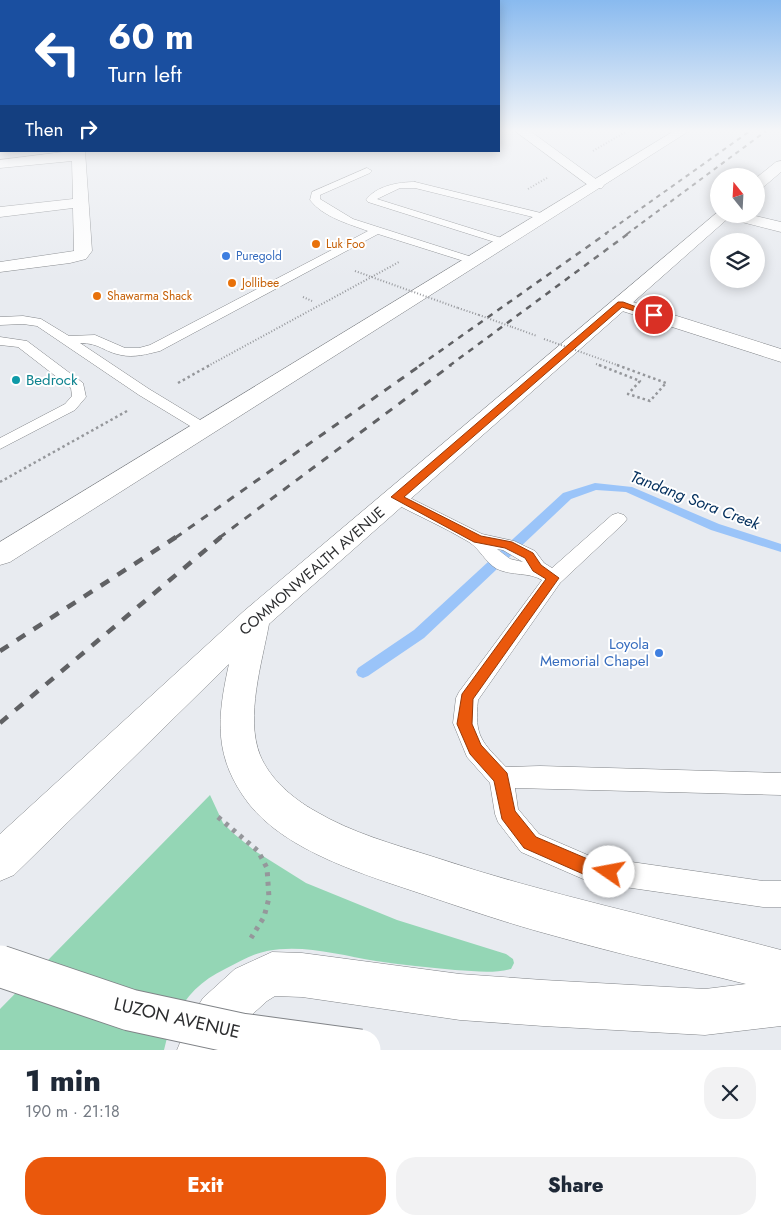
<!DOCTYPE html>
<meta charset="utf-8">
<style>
:root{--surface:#fff;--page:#f2f2f3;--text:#1f2937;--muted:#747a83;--accent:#ea580c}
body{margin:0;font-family:Jost,sans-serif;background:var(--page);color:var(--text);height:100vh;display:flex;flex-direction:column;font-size:19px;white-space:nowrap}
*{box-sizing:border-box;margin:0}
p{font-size:16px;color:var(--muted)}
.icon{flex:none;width:28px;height:28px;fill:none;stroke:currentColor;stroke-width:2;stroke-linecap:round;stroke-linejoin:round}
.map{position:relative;height:1050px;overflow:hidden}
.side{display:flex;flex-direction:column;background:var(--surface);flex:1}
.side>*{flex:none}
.banner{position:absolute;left:0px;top:0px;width:500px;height:152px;box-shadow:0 2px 12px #0003;background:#1a4fa0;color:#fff;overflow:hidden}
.needle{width:32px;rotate:342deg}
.fabs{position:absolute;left:710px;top:168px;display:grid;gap:10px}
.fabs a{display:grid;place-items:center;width:55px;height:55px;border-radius:50%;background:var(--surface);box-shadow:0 2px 12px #0003;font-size:25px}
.pin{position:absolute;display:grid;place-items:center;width:42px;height:42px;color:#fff;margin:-21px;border:2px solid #fff;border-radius:50%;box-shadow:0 1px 5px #0007}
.me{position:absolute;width:55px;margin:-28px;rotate:282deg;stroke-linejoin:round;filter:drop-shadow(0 0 4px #0008)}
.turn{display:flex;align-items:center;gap:18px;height:105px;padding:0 25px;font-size:22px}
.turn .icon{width:65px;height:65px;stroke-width:2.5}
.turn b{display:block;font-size:35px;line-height:42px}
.then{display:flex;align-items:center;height:48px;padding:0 25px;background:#0003;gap:10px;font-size:19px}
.round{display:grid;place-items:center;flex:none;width:52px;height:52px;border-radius:20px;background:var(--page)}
.summary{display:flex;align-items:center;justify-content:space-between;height:85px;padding:0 25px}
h1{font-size:30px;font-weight:800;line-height:38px}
.button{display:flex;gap:10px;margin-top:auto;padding:10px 25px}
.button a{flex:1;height:58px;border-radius:20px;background:var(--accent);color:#fff;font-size:20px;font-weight:800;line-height:58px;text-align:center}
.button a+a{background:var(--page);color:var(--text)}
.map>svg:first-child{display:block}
.green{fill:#94d6b5}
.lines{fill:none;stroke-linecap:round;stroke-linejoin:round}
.stream{fill:#9ac4f9;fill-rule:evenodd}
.lane-casing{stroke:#818488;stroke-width:1}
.street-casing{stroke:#818488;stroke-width:1}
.primary-casing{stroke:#818488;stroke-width:1}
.path-far2{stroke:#95979b;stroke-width:2;stroke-dasharray:1 2;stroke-linecap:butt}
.path-far1{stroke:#95979b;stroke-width:2.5;stroke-dasharray:2.5 3;stroke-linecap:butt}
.path{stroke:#95979b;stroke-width:5;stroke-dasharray:4 5.5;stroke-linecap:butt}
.lane{fill:#fff;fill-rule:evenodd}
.street{fill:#fff;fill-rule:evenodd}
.primary{fill:#fff;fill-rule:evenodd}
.rail-far3{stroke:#606164;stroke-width:2;stroke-dasharray:4.5 4.5;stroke-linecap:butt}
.rail-far2{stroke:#606164;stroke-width:2.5;stroke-dasharray:6 6;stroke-linecap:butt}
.rail-far1{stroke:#606164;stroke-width:3;stroke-dasharray:8 8;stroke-linecap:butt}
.rail{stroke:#606164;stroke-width:4.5;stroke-dasharray:10 10;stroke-linecap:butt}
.primary-bridge-casing{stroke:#818488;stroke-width:43;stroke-linecap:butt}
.path-bridge-far1{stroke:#95979b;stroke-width:2;stroke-dasharray:1 2;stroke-linecap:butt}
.path-bridge{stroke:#95979b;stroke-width:2.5;stroke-dasharray:2.5 3;stroke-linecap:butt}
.primary-bridge{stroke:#fff;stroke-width:41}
.route{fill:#ea580c;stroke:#983908}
.food-dot{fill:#e8710a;stroke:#fff;stroke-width:2}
.shop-dot{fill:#3f7fe0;stroke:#fff;stroke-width:2}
.culture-dot{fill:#0f9aa8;stroke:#fff;stroke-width:2}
.labels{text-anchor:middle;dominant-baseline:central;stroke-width:4;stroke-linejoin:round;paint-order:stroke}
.far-food-label{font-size:12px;fill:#c56008;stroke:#fff;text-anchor:start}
.far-shop-label{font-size:12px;fill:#366cbe;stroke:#fff;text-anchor:start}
.culture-label{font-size:15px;fill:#0d838f;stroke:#fff;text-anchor:start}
.street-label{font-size:15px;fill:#2d2e30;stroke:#fff}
.shop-label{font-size:15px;fill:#366cbe;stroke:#fff;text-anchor:end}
.water-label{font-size:16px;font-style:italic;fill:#032f5d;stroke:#fff}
.near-street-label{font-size:18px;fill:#2d2e30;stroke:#fff}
</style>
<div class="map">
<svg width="781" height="1050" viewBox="0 0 781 1050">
<rect width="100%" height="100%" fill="#e8ebf0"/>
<path class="green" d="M210,795L223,823L233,833L255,851L306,883L397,920L506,954L513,959L514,963L511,969C491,974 475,971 455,970C428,967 402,965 376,961C340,955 303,944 267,951C252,954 239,962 225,969C191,985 172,1013 164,1050H0V1009Z"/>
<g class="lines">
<polygon class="stream" points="595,483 632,487 719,524 781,544 781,552 711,530 626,492 596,490 571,499 424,638 368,676 363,678 358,676 356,672 358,668 414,630 563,493"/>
<g class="lane-casing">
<g id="lane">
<path d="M367,168L372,171L370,173L320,195V199L353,219L478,259L480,261L478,263H470L378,234L160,351C147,354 134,358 121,355C104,352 100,343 80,343L149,389L210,426L213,429L210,432H200L139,395L37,326L23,324L0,325V317L23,316L41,319L69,336L95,335L125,348H139L150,345L368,231C349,224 323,217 310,200L312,192Z"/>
<path d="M415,182L549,215L550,217L545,220L415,188H400L377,199L508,240L509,242L504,245L368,202L366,200C376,186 398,182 415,182Z"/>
<polygon points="0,337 27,341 83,383 86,397 75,410 0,449 0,438 65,404 72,396 71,388 18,347 0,345"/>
<path d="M396,491L482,534L514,541L535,551L544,563L552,568L612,515L618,513L624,515L627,519L624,523L560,583L478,700C474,737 482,742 506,767L540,766L781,773V795L515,788L518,809L539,834L590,856L763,881H781V907H763L590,882L521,852L498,822L495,814L490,783L467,757L453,723L456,698L459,692L542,580C529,572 512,576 497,569C485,562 480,549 469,542C444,527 416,515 390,501L388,497L390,493ZM497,549L503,550L523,562L510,559Z"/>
</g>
</g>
<g class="street-casing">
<g id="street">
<polygon points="515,131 530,131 604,185 602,188 592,188"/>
<polygon points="71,151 85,151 92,251 86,259 70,263 0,272 0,262 74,251 73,208 0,217 0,207 73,199 72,161 0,168 0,160"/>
<polygon points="720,214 747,214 781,222 781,232 722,217"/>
<polygon points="620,298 781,349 781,362 613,308 610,304 613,300"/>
</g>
</g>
<g class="primary-casing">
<g id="primary">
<polygon points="674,131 689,131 10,562 0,565 0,542"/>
<polygon points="781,161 781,172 761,189 756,190 756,178 776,162"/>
<path d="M719,211V214H733L269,624C262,663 245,717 260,755C270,779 292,798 315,811C352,833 393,844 434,857C548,895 665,919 781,950V1026L705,1035L543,1026L460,1020L302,997L275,996L267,1001L235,1030L225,1050H177L190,1019L203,998L235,969L272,952L302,953L460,974L543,980L705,989L746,984C682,968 618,954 555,936C510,924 466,909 422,894C366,875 287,852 249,804C213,757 217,718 229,664L14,875L0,881V834L244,611Z"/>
</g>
</g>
<g class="path-far2">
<polyline points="593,151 627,131"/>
<polyline points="528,189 547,178"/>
<polyline points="303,297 312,301"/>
<polyline points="458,308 479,315"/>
<polyline points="512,327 537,336"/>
<polyline points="596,364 602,366"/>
<polyline points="208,366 399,262"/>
</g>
<g class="path-far1">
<polyline points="599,365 640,381 628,394 650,401 666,383"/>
<polyline points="178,383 210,365"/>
<polyline points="0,482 127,411"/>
</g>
<polyline class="path" points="218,817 258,851 267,868 269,898 264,917 251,938"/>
<use href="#lane" class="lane"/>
<use href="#street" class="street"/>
<use href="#primary" class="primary"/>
<g class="rail-far3">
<polyline points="605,234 750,131"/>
<polyline points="627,234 766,131"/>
</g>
<g class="rail-far2">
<polyline points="419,366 607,233"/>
<polyline points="449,366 629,233"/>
</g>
<g class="rail-far1">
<polyline points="175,538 421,365"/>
<polyline points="219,538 451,365"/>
</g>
<g class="rail">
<polyline points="0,651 176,537"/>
<polyline points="0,723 221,537"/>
</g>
<g class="primary-bridge-casing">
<polyline id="primary-bridge" points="0,966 130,1010 241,1034 360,1050"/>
</g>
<g class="path-bridge-far1">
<polyline points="355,271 458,308"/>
<polyline points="479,315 512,327"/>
<polyline points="544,339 620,366"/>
</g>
<polyline class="path-bridge" points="617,365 666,383"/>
<use href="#primary-bridge" class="primary-bridge"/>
</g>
<linearGradient id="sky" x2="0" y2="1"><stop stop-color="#89baef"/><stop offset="0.47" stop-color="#f5f6f8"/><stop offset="1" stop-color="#f5f6f8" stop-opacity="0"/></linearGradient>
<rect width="781" height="278" fill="url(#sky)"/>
<polygon class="route" points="618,302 623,302 658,315 654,317 622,307 404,497 481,536 512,542 533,553 541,565 559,578 473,699 472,724 481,745 507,773 515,811 536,837 590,860 615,866 617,872 615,877 609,880 590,877 524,848 502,819 494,781 470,754 457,724 462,694 546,579 533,571 525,558 505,548 474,542 391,497"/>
<g class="food-dot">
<circle cx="316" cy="244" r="5"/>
<circle cx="232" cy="283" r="5"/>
<circle cx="97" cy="296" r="5"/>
</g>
<g class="shop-dot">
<circle cx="226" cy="256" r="5"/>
<circle cx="659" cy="653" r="5"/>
</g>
<circle class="culture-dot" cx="16" cy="380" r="5"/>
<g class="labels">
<g class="far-food-label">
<text x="326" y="244">Luk Foo</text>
<text x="242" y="283">Jollibee</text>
<text x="107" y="296">Shawarma Shack</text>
</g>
<g class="far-shop-label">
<text x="236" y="256">Puregold</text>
</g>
<g class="culture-label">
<text x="26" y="380">Bedrock</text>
</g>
<g class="street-label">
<text transform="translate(312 571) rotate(-41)">COMMONWEALTH AVENUE</text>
</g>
<g class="shop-label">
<text x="649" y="644">Loyola<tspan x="649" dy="17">Memorial Chapel</tspan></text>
</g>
<g class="water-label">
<text transform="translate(695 500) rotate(21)">Tandang Sora Creek</text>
</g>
<g class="near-street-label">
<text transform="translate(177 1018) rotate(13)">LUZON AVENUE</text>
</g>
</g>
</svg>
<div class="fabs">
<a><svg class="needle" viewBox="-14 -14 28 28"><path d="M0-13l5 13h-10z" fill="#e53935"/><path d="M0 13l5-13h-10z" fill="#747a83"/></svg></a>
<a><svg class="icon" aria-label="layers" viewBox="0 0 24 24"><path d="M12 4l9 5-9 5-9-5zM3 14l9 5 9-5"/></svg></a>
</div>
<div class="pin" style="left:654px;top:315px;background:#d93025"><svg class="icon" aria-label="arrive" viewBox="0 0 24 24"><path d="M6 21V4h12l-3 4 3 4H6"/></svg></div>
<svg class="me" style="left:609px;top:872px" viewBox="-20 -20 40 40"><circle r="19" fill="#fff"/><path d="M0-13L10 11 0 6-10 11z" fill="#ea580c"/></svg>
<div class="banner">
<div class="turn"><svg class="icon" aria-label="left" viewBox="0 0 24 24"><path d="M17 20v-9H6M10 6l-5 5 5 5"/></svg><div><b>60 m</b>Turn left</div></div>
<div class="then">Then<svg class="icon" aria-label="right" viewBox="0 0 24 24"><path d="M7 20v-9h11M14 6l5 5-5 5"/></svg></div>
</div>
</div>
<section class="side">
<div class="summary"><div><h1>1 min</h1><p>190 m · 21:18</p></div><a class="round"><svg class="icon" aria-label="close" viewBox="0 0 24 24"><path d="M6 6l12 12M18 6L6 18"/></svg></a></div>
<div class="button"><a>Exit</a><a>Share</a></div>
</section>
